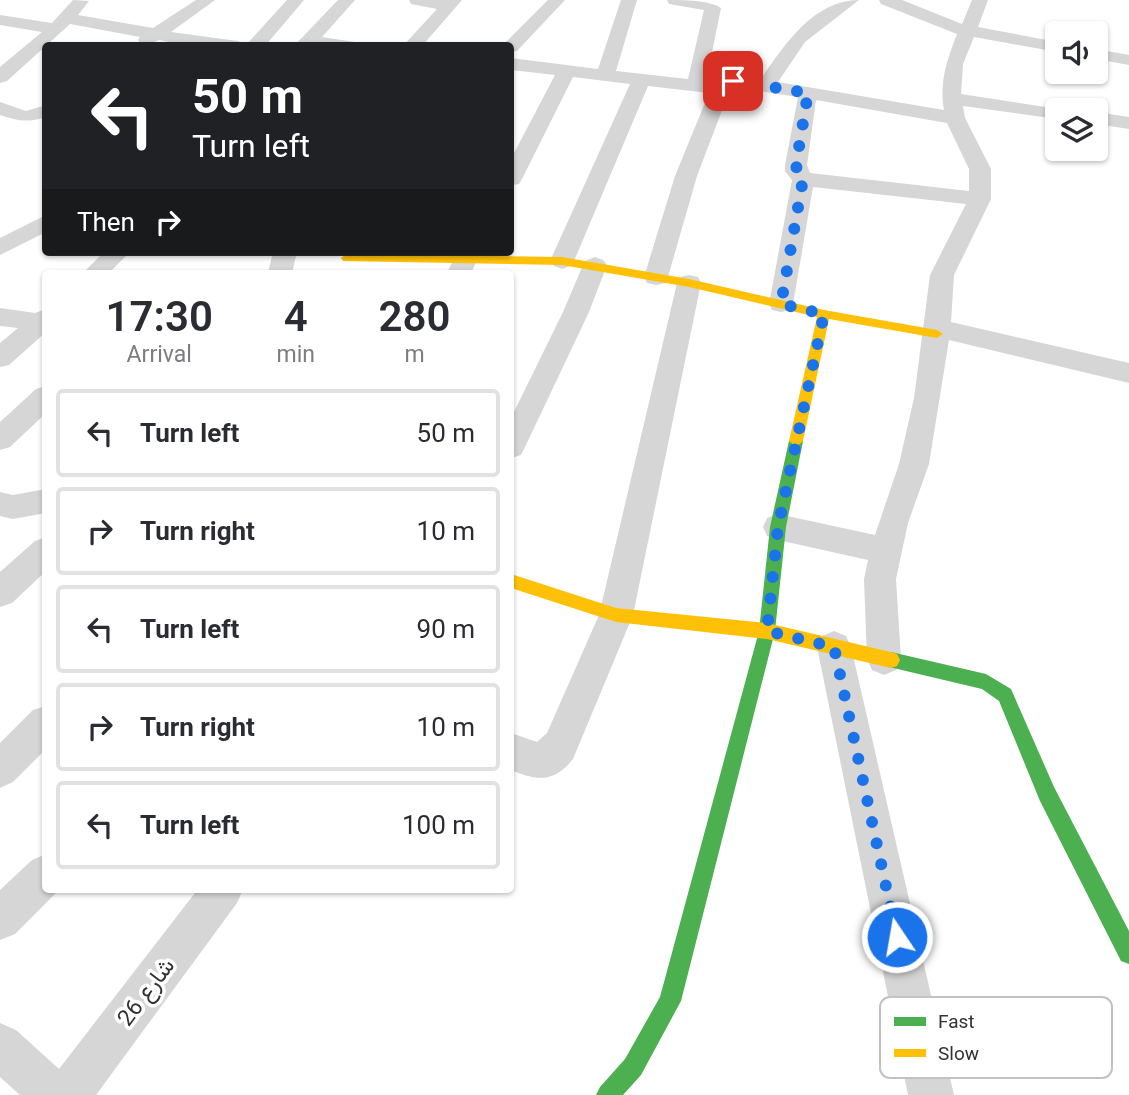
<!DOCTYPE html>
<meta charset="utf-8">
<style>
:root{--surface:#fff;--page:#f7f7f7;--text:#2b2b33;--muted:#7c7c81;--line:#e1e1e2}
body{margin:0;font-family:Roboto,Vazirmatn,sans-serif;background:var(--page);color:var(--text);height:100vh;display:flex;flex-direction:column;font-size:26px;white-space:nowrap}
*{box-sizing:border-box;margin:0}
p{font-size:23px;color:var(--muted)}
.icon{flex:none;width:38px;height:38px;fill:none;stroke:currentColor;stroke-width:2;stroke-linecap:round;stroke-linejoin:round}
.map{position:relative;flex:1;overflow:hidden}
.details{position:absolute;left:42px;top:270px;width:472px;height:623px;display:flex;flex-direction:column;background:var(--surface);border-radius:7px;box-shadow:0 2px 5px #0004}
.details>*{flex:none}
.top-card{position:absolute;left:42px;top:42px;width:472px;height:214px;border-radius:7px;box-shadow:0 2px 5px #0004;background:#202124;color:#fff;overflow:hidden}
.fabs{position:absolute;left:1045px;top:21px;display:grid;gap:14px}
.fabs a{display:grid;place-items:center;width:63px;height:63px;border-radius:7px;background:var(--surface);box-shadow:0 2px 5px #0004;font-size:35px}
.pin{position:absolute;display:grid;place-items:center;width:60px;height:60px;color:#fff;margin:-30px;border-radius:14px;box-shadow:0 4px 10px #0006}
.me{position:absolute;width:77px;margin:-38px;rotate:348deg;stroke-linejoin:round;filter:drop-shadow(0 0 5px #0008)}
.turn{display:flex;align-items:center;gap:24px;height:147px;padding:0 35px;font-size:32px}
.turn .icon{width:91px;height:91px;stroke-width:2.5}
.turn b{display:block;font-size:49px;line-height:60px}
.then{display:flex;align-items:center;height:66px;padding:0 35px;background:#0003;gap:14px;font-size:26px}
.eta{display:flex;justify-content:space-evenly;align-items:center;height:119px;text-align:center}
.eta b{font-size:42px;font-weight:600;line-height:49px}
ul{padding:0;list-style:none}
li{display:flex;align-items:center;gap:21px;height:88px;margin:0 14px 10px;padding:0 21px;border:4px solid var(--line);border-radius:7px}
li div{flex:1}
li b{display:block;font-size:26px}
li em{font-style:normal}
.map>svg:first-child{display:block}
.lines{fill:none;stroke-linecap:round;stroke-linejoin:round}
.street{fill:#d6d6d6;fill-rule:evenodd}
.fast{fill:#4caf50;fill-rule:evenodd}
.slow{fill:#ffc107;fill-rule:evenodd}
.route{stroke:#1a73e8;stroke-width:12;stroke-dasharray:0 21.6}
.labels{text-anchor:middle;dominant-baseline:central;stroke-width:7;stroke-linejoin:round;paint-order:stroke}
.near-street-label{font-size:23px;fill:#323232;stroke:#fff}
.key{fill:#fff;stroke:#c2c2c2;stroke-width:2}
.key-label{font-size:19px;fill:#323232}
</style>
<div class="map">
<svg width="1129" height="1095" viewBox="0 0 1129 1095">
<rect width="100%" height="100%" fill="#fff"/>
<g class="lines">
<g class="street">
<polygon points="73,0 89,1 78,15 153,28 196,0 215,0 171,32 238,41 246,45 287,0 304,0 265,46 188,46 159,40 147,45 141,44 138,40 140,37 70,24 7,81 0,83 0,67 42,32 0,25 0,15 52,23"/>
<polygon points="338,0 355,0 322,37 355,42 358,46 294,46"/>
<polygon points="409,0 462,0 422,46 403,46 437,9 411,4"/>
<polygon points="548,0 565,0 517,51 511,52 511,46 503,46 505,43"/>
<path d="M621,0H637L616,71L688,79L704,10L669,4L667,0C684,0 709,0 721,8L706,82L716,83C730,72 745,77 761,79C784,45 814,0 859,0L805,42L778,82L944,110C939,82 947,60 957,34L881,4L879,0H902L962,24L972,0H988L978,27L1057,42V52L974,37L963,64L961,94L1065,110H1057V119L963,106L965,118L991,169V199L954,275L951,322L1129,363V383L949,340L929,464L908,523L896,579L901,659L896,670L884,675L872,670L867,659L864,579L868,560L778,540L767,536L763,527L767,518L778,514L875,535L899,464L914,398L930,275L966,204L813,187L793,304L790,310L781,312L772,310L769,304L792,180L785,171V165L798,97L734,87L729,92L697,176L668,277L665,283L656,285L647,283L644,277L675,176L709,93L648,86L574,261L570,266L562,269L554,266L550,261L630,84L573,77L522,179L519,184L511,185V159L555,75L511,70V58L598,69ZM816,100L947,123L969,169V191L810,173L807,165Z"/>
<polygon points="1096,49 1129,55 1129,65 1096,59"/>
<path d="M0,102L26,111L46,105V117C27,123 18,121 0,115Z"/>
<polygon points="1096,112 1129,117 1129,129 1096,124"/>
<polygon points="46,215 46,232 0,255 0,238"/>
<polygon points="104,252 130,252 109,273 83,273"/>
<polygon points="273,252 297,252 292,273 268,273"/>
<polygon points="457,252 481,252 471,273 447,273"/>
<polygon points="595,257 603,260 607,265 589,312 525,447 521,455 511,458 511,418 563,312 583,265 587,260"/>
<path d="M689,275L698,277L701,283L633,615L573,759C554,783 537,781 511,770V733L537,742L547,733L599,615L677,283L680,277Z"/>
<polygon points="0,308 35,313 46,309 46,332 9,365 0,367 0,343 18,328 0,326"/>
<polygon points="46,386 46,413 10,447 0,450 0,422 36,389"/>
<polygon points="46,489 46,513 13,519 0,516 0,492 13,495"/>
<polygon points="46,537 46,571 12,603 0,607 0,572 35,541"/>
<polygon points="834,631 846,636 851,647 954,1095 908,1095 817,647 822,636"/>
<polygon points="46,706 46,749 13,782 0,788 0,743 33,710"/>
<polygon points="46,854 46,889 60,889 15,934 0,940 0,890 32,860"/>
<polygon points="198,889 243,889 237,903 96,1095 20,1095 0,1077 0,1023 16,1030 59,1069"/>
</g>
<g class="fast">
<polygon points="796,435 803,441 786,527 775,631 681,1001 641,1075 623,1095 596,1095 600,1087 625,1059 660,997 759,631 770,527 789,441"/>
<polygon points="891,652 986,674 1011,689 1054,787 1129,931 1129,964 1121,961 1040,801 999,701 982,689 885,666 882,660 885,654"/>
</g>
<g class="slow">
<polygon points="347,254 562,257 689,279 824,310 937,330 943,334 937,338 829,319 803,441 796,447 789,441 817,317 689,287 562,265 343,261 341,258"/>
<polygon points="511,574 616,608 767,623 891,652 897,654 900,660 897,666 891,668 767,639 616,622 511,588"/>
</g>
</g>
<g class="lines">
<polyline class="route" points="733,81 808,93 796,165 798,175 803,179 781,304 824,314 778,527 767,631 834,647 897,937"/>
</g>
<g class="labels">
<g class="near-street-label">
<text transform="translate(146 992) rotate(-53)">شارع 26</text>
</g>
</g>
<rect x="880" y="997" width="232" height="81" rx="10" class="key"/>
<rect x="894" y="1017" width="32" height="9" fill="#4caf50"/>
<rect x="894" y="1049" width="32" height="8" fill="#ffc107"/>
<g class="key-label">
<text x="938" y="1028">Fast</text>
<text x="938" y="1060">Slow</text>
</g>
</svg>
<div class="fabs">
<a><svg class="icon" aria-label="sound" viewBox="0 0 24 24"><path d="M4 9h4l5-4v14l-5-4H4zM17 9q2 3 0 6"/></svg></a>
<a><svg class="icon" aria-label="layers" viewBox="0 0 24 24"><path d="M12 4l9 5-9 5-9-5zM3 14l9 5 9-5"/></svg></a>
</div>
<div class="pin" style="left:733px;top:81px;background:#d93025"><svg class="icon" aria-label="arrive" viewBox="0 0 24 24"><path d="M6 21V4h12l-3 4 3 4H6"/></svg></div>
<svg class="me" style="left:897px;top:937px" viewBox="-20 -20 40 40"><circle r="17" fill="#1a73e8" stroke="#fff" stroke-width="3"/><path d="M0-11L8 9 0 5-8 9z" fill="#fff"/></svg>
<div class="top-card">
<div class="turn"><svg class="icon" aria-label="left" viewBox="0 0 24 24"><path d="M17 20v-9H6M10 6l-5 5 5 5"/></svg><div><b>50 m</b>Turn left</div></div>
<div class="then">Then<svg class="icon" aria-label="right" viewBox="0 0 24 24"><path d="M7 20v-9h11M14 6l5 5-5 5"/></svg></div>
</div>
<section class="details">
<div class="eta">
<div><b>17:30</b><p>Arrival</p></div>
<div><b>4</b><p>min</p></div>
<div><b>280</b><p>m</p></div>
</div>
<ul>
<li><svg class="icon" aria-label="left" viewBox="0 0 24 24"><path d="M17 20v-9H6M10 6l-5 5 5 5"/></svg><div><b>Turn left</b></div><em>50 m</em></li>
<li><svg class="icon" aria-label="right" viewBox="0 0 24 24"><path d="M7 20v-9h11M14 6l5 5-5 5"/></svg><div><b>Turn right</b></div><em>10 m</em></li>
<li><svg class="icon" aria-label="left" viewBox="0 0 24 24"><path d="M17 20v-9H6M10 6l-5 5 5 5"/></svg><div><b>Turn left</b></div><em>90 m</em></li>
<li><svg class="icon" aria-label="right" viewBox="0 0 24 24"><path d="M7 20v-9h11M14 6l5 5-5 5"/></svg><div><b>Turn right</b></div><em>10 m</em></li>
<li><svg class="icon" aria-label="left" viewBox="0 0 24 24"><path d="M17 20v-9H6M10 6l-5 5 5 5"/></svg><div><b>Turn left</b></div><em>100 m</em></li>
</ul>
</section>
</div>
